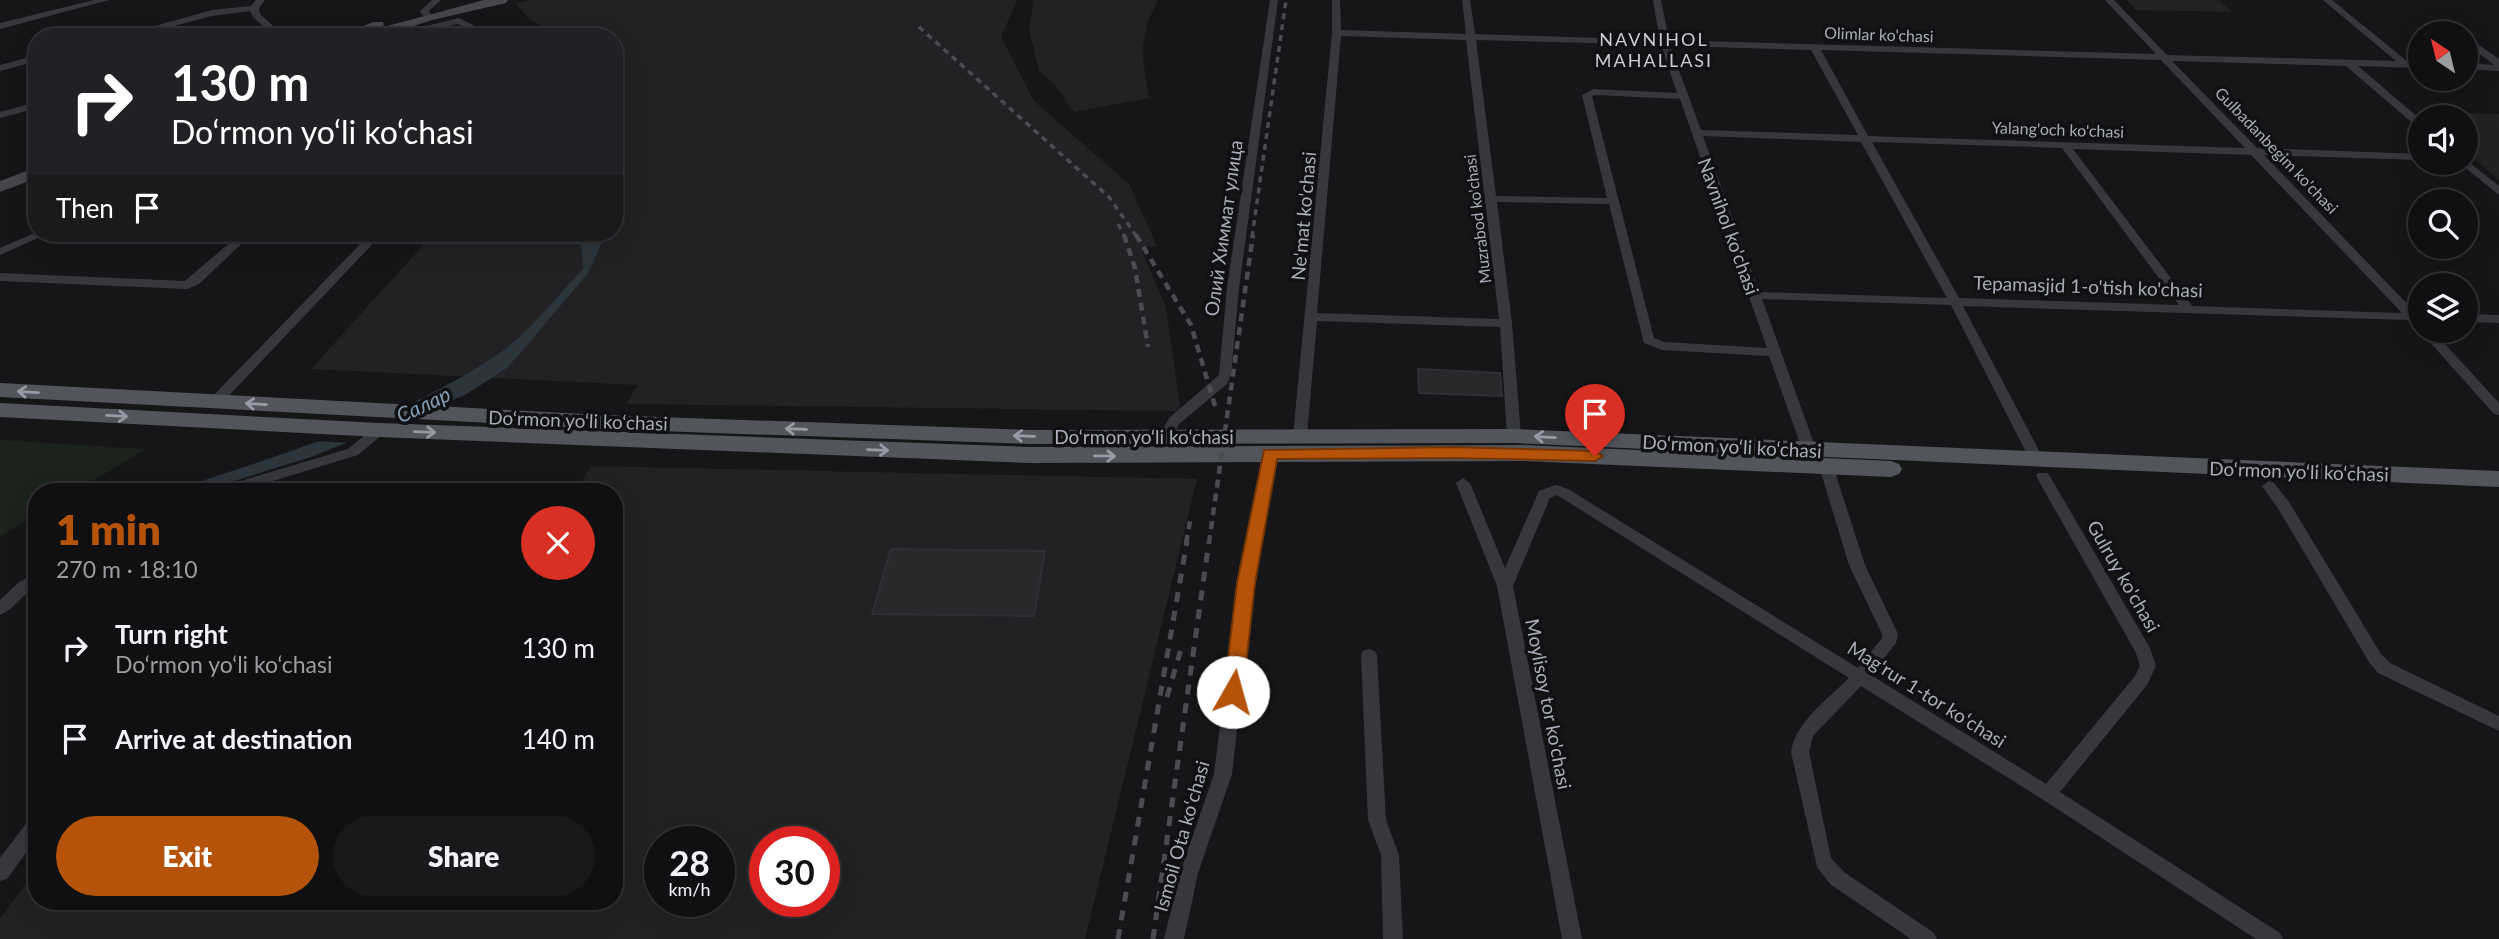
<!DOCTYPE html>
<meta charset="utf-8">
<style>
:root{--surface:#101012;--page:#19191b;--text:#f1f3f6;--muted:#9c9d9f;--line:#303032;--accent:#b45309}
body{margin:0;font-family:Lato,sans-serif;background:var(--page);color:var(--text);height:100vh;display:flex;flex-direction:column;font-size:26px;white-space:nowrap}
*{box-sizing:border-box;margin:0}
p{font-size:23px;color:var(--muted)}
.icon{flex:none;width:38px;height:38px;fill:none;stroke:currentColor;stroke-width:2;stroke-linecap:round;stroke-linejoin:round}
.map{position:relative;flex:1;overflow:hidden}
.drawer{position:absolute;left:28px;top:483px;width:595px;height:427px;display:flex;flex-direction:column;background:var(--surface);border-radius:28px;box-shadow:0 7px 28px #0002,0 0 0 2px var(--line)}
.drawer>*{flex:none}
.top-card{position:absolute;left:28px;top:28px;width:595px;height:214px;border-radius:28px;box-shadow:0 7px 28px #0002,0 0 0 2px var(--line);background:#202124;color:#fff;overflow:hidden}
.needle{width:46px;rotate:325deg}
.controls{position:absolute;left:2408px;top:21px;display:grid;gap:14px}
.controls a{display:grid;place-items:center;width:70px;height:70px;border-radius:50%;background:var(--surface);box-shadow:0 7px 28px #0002,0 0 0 2px var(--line);font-size:35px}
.speed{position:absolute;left:644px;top:826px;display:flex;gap:14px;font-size:35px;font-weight:700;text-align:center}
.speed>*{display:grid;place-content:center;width:91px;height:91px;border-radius:50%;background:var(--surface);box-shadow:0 7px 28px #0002,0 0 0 2px var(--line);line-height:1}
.speed small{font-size:18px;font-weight:400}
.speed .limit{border:10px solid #d22;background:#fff;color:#111}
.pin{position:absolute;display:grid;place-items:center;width:60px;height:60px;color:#fff;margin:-72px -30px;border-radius:50% 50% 50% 0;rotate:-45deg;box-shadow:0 0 7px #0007}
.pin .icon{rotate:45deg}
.me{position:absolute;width:77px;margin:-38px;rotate:7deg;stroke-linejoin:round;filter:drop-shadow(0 0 5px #0008)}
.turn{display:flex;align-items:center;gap:24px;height:147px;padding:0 28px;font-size:32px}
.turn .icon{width:91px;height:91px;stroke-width:2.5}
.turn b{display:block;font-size:49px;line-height:60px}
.then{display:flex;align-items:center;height:66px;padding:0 28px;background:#0003;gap:14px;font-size:26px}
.round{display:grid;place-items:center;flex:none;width:74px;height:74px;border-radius:37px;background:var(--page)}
.head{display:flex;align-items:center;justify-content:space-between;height:119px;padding:0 28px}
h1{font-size:42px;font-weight:800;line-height:52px;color:var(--accent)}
.cta{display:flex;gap:14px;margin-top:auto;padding:14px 28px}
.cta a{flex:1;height:80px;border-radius:42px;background:var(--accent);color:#fff;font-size:28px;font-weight:800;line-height:80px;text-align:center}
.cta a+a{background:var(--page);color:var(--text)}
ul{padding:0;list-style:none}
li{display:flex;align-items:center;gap:21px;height:91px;padding:0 28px}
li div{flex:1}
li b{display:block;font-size:26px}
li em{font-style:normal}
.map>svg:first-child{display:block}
.built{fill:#222225;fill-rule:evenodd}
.green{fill:#1c231d}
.water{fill:#2c353c}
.pier{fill:#161618}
.building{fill:#29292c;stroke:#303034;stroke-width:2}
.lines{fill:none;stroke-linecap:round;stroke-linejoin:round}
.street{fill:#37383d;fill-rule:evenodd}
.secondary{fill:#45474d;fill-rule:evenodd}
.primary{fill:#53555c;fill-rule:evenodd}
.rail-far2{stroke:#4a4c52;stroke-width:3.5;stroke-dasharray:6 5;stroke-linecap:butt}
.rail-far1{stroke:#4a4c52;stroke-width:4.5;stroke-dasharray:8 6;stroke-linecap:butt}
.rail{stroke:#4a4c52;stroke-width:5;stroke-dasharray:10 9;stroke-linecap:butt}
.oneway{stroke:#979ba6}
.route{fill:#b45309;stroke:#753606;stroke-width:2}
.labels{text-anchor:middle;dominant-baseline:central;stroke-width:7;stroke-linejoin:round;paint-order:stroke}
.far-street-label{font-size:16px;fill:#a8adb8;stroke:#111113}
.far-neighbourhood-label{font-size:18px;letter-spacing:2px;fill:#c9ccd4;stroke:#111113}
.street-label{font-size:19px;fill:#a8adb8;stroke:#111113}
.water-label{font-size:21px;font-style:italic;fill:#7f9bb3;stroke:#111113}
</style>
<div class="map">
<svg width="2499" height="939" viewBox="0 0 2499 939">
<rect width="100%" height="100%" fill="#161618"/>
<g class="built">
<polygon points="530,0 1017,0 1001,37 1034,101 1129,184 1157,246 1141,248 1166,307 1181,411 626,404 638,385 311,369 434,233 614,233 614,37 562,37 530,20 515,3"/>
<polygon points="1034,0 1158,0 1148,21 1142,50 1149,98 1074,112 1053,83 1039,70 1029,29"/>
<polygon points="2127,0 2219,0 2232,12 2136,10"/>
<polygon points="2419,111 2499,114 2499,180 2466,151 2466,117 2427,117"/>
<path d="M591,466L1197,479L1085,939H0V919L37,869V901H614V492H494L501,482L578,487ZM660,842H719V901H660ZM765,842H824V901H765Z"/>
</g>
<polygon class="green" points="0,440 146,449 74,492 37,492 37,514 0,537"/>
<path class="water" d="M576,233H602L604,238L588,273L529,343L507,368L465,395L311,457L199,492H169C281,454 398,421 497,355C529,333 556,297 583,269L582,250Z"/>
<polygon class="pier" points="404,403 450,405 358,443 309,441"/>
<g class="building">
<polygon points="1418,369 1500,373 1502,396 1419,393"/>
<polygon points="891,549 1045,551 1034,616 872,614"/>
</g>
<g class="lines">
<g class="street">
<polygon points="94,0 109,0 0,29 0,23"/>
<polygon points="256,0 265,0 259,8 260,14 285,37 275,37 253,17 250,11 212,16 132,37 116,37 212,10 251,6"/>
<polygon points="432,0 441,0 429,11 432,17 431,19 425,19 420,11"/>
<polygon points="1270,0 1278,0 1239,288 1231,375 1227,384 1179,424 1171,440 1166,442 1159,437 1169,418 1219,375 1227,288"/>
<path d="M1332,0H1340L1341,30L1466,34L1462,0H1470L1475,34L1660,40L1653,0H1661L1669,40L2156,54L2105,0H2114L2167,55L2396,61L2323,0H2332L2408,62H2420V68L2358,66L2420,119V127L2416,126L2346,66L2172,61L2257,148L2420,154V160L2264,155L2416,313H2420V323L2416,324L2409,320L1963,306L2044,460L2037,465L2030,460L1951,305L1762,299L1816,449L1809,454L1802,449L1769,356L1662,350L1644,343L1609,204L1497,202L1512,323L1521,436L1519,439H1509L1507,436L1500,327L1317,321L1307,435L1300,440L1295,438L1293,435L1332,33ZM1341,36L1466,40L1499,319L1317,313ZM1476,40L1661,45L1677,93L1593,89L1582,95L1607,198L1496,196ZM1670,46L1811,50L1858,135L1701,130ZM1821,50L2161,60L2245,148L1868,136ZM1595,95L1680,99L1767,348L1664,342L1654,338L1592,96ZM1703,136L1861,142L1947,298L1759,292ZM1872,142L2062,148L2179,305L1959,298ZM2073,149L2251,155L2402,313L2192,306Z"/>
<polygon points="459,18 496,37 484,37 458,24 403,36 398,33"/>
<polygon points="2466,36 2499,59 2499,71 2466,69 2466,63 2494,65 2466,43"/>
<polygon points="37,55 37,61 0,71 0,65"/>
<polygon points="37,102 37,108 0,118 0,112"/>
<polygon points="2466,160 2499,186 2499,195 2462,165 2461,163 2466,163"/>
<polygon points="37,232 49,233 0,255 0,248"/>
<polygon points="241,233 253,233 199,284 187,289 0,281 0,273 185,281"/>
<polygon points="371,233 383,233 220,405 210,405 208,402 210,399"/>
<polygon points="2466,314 2499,315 2499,323 2466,322"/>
<polygon points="2420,331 2433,331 2499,403 2499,415 2494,414"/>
<polygon points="379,426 386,430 384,433 358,455 237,492 212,492 214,489 348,449 374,427"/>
<polygon points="1270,449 1277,454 1254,583 1232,774 1198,873 1184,939 1164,939 1180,873 1214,774 1238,583 1263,454"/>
<path d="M1826,461L1833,466L1865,565L1898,634L1896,643L1871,675L2046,784L2135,676L2140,666L2136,653L2036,476L2038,473H2048L2150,648L2156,666L2147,685L2060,792L2280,933L2283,939H2256L2042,799L1861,686L1813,736L1809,752L1831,858L1844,872L1934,933L1937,939H1911L1830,884L1817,867L1791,752C1796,721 1827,700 1849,678L1557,495L1550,498L1513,586L1582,939H1562L1497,586L1456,483L1463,478L1470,483L1505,568L1539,491L1556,485L1568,489L1858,668L1882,638V634L1849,565L1819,466Z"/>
<polygon points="2269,481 2274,483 2289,502 2381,654 2390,663 2499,716 2499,731 2378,673 2369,662 2279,510 2262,486"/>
<path d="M37,573V586C23,593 14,610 0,615V600L19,582Z"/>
<polygon points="1369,649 1375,651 1377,655 1386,820 1399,855 1403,939 1383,939 1381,855 1368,820 1361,655 1363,651"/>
<polygon points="37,815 37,838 7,879 0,881 0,858 31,817"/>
</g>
<g class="secondary">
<polygon points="484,0 508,0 506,3 432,20 380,37 337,37 373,22 383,22 384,27"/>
<polygon points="37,167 37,178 0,192 0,181"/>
</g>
<g class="primary">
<polygon points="0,383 603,415 1029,430 1514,429 2499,471 2499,487 1514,443 1029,444 603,429 0,397"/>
<polygon points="0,403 379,423 1029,447 1522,445 1891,461 1899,464 1902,469 1899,474 1891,477 1522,461 1029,463 379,437 0,417"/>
</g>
<g class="rail-far2">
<polyline points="919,27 1109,197 1137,237"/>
<polyline points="1118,224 1125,237"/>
<polyline points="1252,237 1286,0"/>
</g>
<g class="rail-far1">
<polyline points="1124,235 1135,268 1148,347"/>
<polyline points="1136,235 1191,325 1215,406"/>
<polyline points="1186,543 1191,516"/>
<polyline points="1209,543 1253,235"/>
</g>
<g class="rail">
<polyline points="1167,697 1181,649"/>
<polyline points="1118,939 1187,541"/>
<polyline points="1153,939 1209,541"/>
</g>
</g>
<defs><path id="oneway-shaft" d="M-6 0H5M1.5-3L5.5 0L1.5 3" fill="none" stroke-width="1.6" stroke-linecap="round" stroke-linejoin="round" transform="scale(1.75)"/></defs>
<g class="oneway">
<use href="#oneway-shaft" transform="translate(28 392) rotate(-177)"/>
<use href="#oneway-shaft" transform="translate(256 404) rotate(-177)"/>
<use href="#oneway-shaft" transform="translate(117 416) rotate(3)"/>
<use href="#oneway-shaft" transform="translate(796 429) rotate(-178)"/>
<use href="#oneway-shaft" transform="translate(425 432) rotate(2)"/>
<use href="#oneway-shaft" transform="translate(1024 436) rotate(-178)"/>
<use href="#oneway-shaft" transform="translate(1545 437) rotate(-177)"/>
<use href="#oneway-shaft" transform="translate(878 450) rotate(2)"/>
<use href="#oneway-shaft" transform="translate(1105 456) rotate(1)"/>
</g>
<polygon class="route" points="1452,447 1595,451 1603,456 1595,461 1452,458 1277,459 1255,583 1243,692 1240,698 1233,700 1227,698 1224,692 1237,583 1264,450"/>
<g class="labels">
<g class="far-street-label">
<text transform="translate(1879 34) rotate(2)">Olimlar ko'chasi</text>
<text transform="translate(2058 129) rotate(2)">Yalang'och ko'chasi</text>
<text transform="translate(2277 150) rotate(46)">Gulbadanbegim ko'chasi</text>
<text transform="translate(1477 219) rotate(-97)">Muzrabod ko'chasi</text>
</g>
<g class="far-neighbourhood-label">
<text x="1654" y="39">NAVNIHOL<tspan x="1654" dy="21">MAHALLASI</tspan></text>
</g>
<g class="street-label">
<text transform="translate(1303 216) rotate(-85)">Ne'mat ko'chasi</text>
<text transform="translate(1729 226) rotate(70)">Navnihol ko'chasi</text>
<text transform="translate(1223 228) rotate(-82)">Олий Химмат улица</text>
<text transform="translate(2088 286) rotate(2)">Tepamasjid 1-o'tish ko'chasi</text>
<text transform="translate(578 420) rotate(2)">Do‘rmon yo‘li ko‘chasi</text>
<text x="1144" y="436">Do‘rmon yo‘li ko‘chasi</text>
<text transform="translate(1732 446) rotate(3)">Do‘rmon yo‘li ko‘chasi</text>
<text transform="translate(2299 471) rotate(2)">Do‘rmon yo‘li ko‘chasi</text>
<text transform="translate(2124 576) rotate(60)">Gulruy ko'chasi</text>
<text transform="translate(1927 694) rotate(32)">Magʻrur 1-tor koʻchasi</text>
<text transform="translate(1549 704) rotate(79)">Moylisoy tor ko'chasi</text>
<text transform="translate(1181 836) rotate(-74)">Ismoil Ota koʻchasi</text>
</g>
<g class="water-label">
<text transform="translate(423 404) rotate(-25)">Салар</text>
</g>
</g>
</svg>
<div class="controls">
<a><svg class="needle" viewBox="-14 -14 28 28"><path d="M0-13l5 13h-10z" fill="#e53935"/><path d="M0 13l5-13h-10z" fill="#9c9d9f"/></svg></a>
<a><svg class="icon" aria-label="sound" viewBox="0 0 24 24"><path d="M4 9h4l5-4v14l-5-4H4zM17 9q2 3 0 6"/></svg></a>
<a><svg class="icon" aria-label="search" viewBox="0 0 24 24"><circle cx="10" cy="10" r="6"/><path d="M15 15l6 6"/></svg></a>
<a><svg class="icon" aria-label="layers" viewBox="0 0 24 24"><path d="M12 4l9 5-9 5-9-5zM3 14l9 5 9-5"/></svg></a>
</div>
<div class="speed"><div>28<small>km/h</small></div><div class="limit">30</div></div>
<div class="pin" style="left:1595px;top:456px;background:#d93025"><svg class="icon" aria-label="arrive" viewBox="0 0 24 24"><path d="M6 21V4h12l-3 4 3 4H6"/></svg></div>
<svg class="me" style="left:1233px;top:692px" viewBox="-20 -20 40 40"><circle r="19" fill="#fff"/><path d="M0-13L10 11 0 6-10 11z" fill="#b45309"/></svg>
<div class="top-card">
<div class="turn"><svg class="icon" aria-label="right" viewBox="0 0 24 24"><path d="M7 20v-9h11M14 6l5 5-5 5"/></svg><div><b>130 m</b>Do‘rmon yo‘li ko‘chasi</div></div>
<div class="then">Then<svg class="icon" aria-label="arrive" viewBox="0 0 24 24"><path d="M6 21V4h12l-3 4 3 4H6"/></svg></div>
</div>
<section class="drawer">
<div class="head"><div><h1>1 min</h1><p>270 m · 18:10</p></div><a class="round" style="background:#d93025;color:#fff"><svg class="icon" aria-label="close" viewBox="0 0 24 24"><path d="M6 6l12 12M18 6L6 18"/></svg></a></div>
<ul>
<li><svg class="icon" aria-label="right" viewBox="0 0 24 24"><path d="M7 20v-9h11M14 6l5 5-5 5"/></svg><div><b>Turn right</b><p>Do‘rmon yo‘li ko‘chasi</p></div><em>130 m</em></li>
<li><svg class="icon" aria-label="arrive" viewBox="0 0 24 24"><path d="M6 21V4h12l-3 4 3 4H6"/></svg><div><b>Arrive at destination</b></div><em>140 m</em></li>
</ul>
<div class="cta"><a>Exit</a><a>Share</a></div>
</section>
</div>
